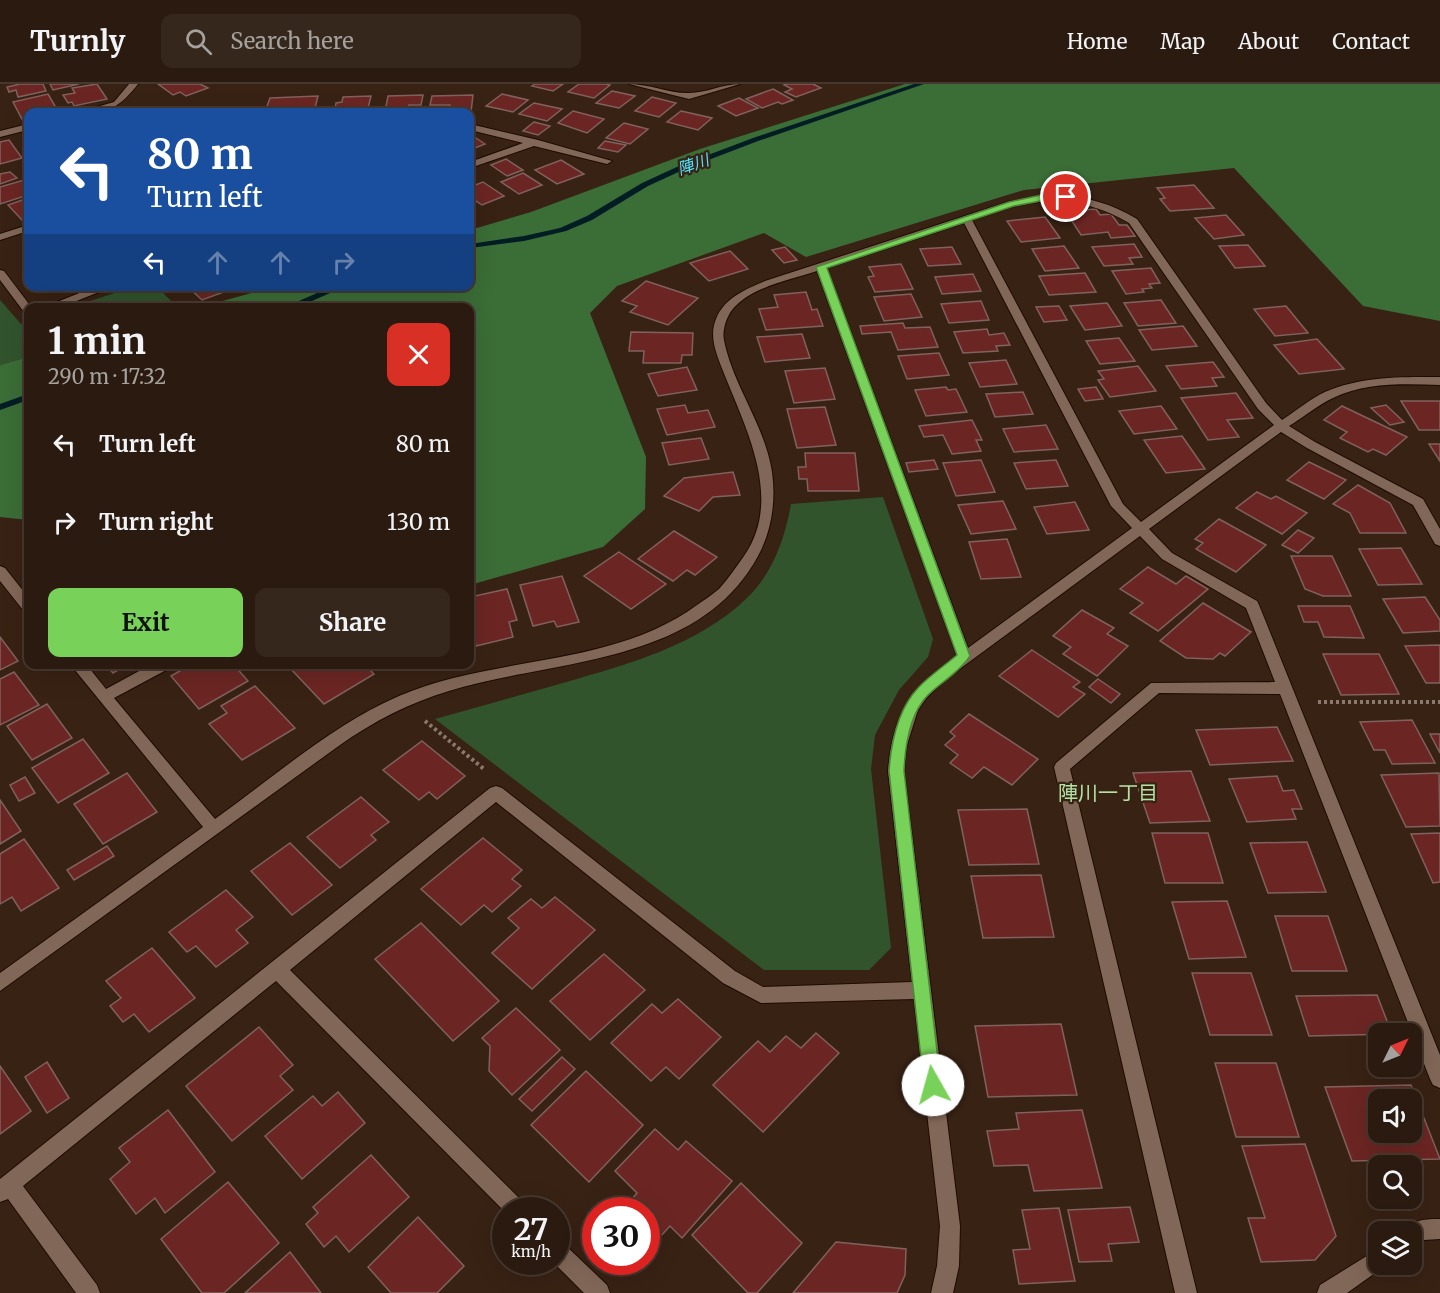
<!DOCTYPE html>
<meta charset="utf-8">
<style>
:root{--surface:#2a1a0f;--page:#36271d;--text:#f1f3f6;--muted:#a5a19e;--line:#46382f;--accent:#78d158}
body{margin:0;font-family:Merriweather,"Noto Sans JP",serif;background:var(--page);color:var(--text);height:100vh;display:flex;flex-direction:column;font-size:22px;white-space:nowrap}
*{box-sizing:border-box;margin:0}
p{font-size:20px;color:var(--muted)}
.icon{flex:none;width:33px;height:33px;fill:none;stroke:currentColor;stroke-width:2;stroke-linecap:round;stroke-linejoin:round}
.map{position:relative;flex:1;overflow:hidden}
.details{position:absolute;left:24px;top:219px;width:450px;height:366px;display:flex;flex-direction:column;background:var(--surface);border-radius:12px;box-shadow:0 6px 24px #0002,0 0 0 2px var(--line)}
.details>*{flex:none}
.top-card{position:absolute;left:24px;top:24px;width:450px;height:183px;border-radius:12px;box-shadow:0 6px 24px #0002,0 0 0 2px var(--line);background:#1a4fa0;color:#fff;overflow:hidden}
.needle{width:39px;rotate:47deg}
.tools{position:absolute;left:1368px;top:939px;display:grid;gap:12px}
.tools a{display:grid;place-items:center;width:54px;height:54px;border-radius:12px;background:var(--surface);box-shadow:0 6px 24px #0002,0 0 0 2px var(--line);font-size:30px}
.speed{position:absolute;left:492px;top:1113px;display:flex;gap:12px;font-size:30px;font-weight:700;text-align:center}
.speed>*{display:grid;place-content:center;width:78px;height:78px;border-radius:50%;background:var(--surface);box-shadow:0 6px 24px #0002,0 0 0 2px var(--line);line-height:1}
.speed small{font-size:15px;font-weight:400}
.speed .limit{border:9px solid #d22;background:#fff;color:#111}
.pin{position:absolute;display:grid;place-items:center;width:51px;height:51px;color:#fff;margin:-26px;border:3px solid #fff;border-radius:50%;box-shadow:0 2px 6px #0007}
.me{position:absolute;width:66px;margin:-33px;rotate:353deg;stroke-linejoin:round;filter:drop-shadow(0 0 4px #0008)}
.turn{display:flex;align-items:center;gap:21px;height:126px;padding:0 24px;font-size:27px}
.turn .icon{width:78px;height:78px;stroke-width:2.5}
.turn b{display:block;font-size:42px;line-height:51px}
.lanes{display:flex;align-items:center;height:57px;padding:0 24px;background:#0003;justify-content:center;gap:30px;direction:ltr}
.lanes .off{opacity:.35}
.round{display:grid;place-items:center;flex:none;width:63px;height:63px;border-radius:12px;background:var(--page)}
.headline{display:flex;align-items:center;justify-content:space-between;height:102px;padding:0 24px}
h1{font-size:36px;font-weight:700;line-height:45px}
.primary-button{display:flex;gap:12px;margin-top:auto;padding:12px 24px}
.primary-button a{flex:1;height:69px;border-radius:12px;background:var(--accent);color:#111;font-size:24px;font-weight:700;line-height:69px;text-align:center}
.primary-button a+a{background:var(--page);color:var(--text)}
ul{padding:0;list-style:none}
li{display:flex;align-items:center;gap:18px;height:78px;padding:0 24px}
li div{flex:1}
li b{display:block;font-size:22px}
li em{font-style:normal}
header{display:flex;align-items:center;gap:36px;box-sizing:border-box;height:84px;padding:0 30px;background:var(--surface);border-bottom:2px solid var(--line)}
header strong{font-size:28px}
nav{display:flex;gap:33px;margin-inline-start:auto;font-size:21px}
.search{width:420px;height:54px;background:var(--page);display:flex;align-items:center;gap:15px;box-sizing:border-box;padding:0 21px;border-radius:12px;color:var(--muted);font-size:22px}
.map>svg:first-child{display:block}
.green{fill:#31542d}
.forest{fill:#3b6d37}
.lines{fill:none;stroke-linecap:round;stroke-linejoin:round}
.stream{fill:#001d23;fill-rule:evenodd}
.building{fill:#6b2623;stroke:#80615d;stroke-width:1.5;fill-rule:evenodd}
.street-casing{stroke:#1f0b01;stroke-width:2}
.path{stroke:#8b796d;stroke-width:4;stroke-dasharray:3 3;stroke-linecap:butt}
.street{fill:#816757;fill-rule:evenodd}
.route{fill:#78d158;stroke:#4e8839;stroke-width:1.5}
.labels{text-anchor:middle;dominant-baseline:central;stroke-width:4.5;stroke-linejoin:round;paint-order:stroke}
.far-water-label{font-size:16px;font-style:italic;fill:#4ae3fd;stroke:#382214}
.neighbourhood-label{font-size:20px;fill:#b2e3a3;stroke:#382214}
</style>
<header>
<strong>Turnly</strong>
<div class="search"><svg class="icon" aria-label="search" viewBox="0 0 24 24"><circle cx="10" cy="10" r="6"/><path d="M15 15l6 6"/></svg>Search here</div>
<nav><a>Home</a><a>Map</a><a>About</a><a>Contact</a></nav>
</header>
<div class="map">
<svg width="1440" height="1209" viewBox="0 0 1440 1209">
<rect width="100%" height="100%" fill="#382214"/>
<g class="green">
<polygon points="136,202 157,203 177,223 72,223"/>
<polygon points="0,216 21,240 28,238 28,273 0,281"/>
<path d="M883,413L933,555L928,573L899,606L875,651L871,685L891,864L869,886H764L435,635C478,623 520,611 563,599C628,580 697,562 747,514C773,489 785,454 791,420Z"/>
</g>
<g class="forest">
<polygon points="905,0 1440,0 1440,237 1363,222 1234,84 1024,106 806,173 764,149 617,202 590,229 646,373 645,425 603,463 470,501 470,224 201,223 273,203 470,202 470,146 531,128 700,65"/>
<polygon points="28,273 28,436 0,433 0,281"/>
</g>
<g class="lines">
<g class="stream">
<polygon points="914,0 924,0 758,57 685,85 648,102 592,136 566,147 524,157 470,164 470,160 524,152 560,144 587,132 642,99 679,82 753,54"/>
<polygon points="333,202 346,202 296,224 283,224"/>
<polygon points="28,310 28,316 0,326 0,320"/>
</g>
</g>
<g class="building">
<polygon points="20,0 43,0 46,7 18,13 16,6 9,8 7,3"/>
<polygon points="50,0 79,0 53,6"/>
<polygon points="97,0 107,15 74,22 72,18 68,19 63,11 75,9 72,4"/>
<polygon points="158,0 200,0 208,4 186,12 180,8 173,11"/>
<polygon points="535,0 563,0 553,7 532,2"/>
<polygon points="579,0 605,0 610,1 594,14 568,8"/>
<polygon points="787,0 813,0 821,4 796,13 785,8 792,5 784,1"/>
<polygon points="773,5 793,16 782,20 778,18 762,24 746,15"/>
<polygon points="612,7 635,12 619,24 596,19"/>
<polygon points="48,10 58,27 28,28 28,33 22,35 13,18"/>
<polygon points="502,10 528,16 513,28 486,22"/>
<polygon points="423,11 421,21 409,21 408,26 385,27 388,12"/>
<polygon points="473,11 471,28 449,28 450,21 430,21 432,12"/>
<polygon points="318,12 314,28 265,28 270,14"/>
<polygon points="371,12 367,28 339,28 340,24 335,25 336,19 342,18 343,13"/>
<polygon points="652,13 676,19 659,33 635,27"/>
<polygon points="739,14 758,24 736,32 718,22"/>
<polygon points="534,19 562,25 547,37 519,30"/>
<polygon points="573,27 604,35 587,49 558,39"/>
<polygon points="681,27 712,34 698,46 667,38"/>
<polygon points="534,38 550,42 538,51 523,47"/>
<polygon points="624,39 648,45 630,60 606,54"/>
<polygon points="470,50 485,60 470,66"/>
<polygon points="9,56 22,74 0,80 0,58"/>
<polygon points="605,57 626,61 618,68 598,64"/>
<polygon points="506,75 523,86 507,92 491,81"/>
<polygon points="561,76 584,90 557,100 535,86"/>
<polygon points="10,88 17,94 0,100 0,90"/>
<polygon points="523,89 542,101 519,110 501,98"/>
<polygon points="24,96 28,100 28,111 0,120 0,103"/>
<polygon points="483,98 504,112 482,121 470,113 470,103"/>
<polygon points="1194,101 1214,124 1170,127 1160,115 1165,114 1157,104"/>
<polygon points="28,114 28,134 22,136 8,121"/>
<polygon points="1096,125 1100,131 1111,130 1119,141 1127,141 1135,152 1111,154 1108,148 1081,151 1070,134 1078,133 1074,127"/>
<polygon points="1226,131 1244,151 1214,155 1195,134"/>
<polygon points="1045,133 1060,154 1021,158 1007,137"/>
<polygon points="1134,160 1142,173 1129,174 1133,180 1104,182 1092,163"/>
<polygon points="1248,161 1265,182 1235,184 1219,162"/>
<polygon points="1064,162 1079,184 1045,187 1032,165"/>
<polygon points="785,163 797,176 784,179 772,166"/>
<polygon points="952,163 961,180 928,182 920,165"/>
<polygon points="730,167 748,185 709,197 690,179"/>
<polygon points="901,180 913,205 875,208 868,193 874,192 869,183"/>
<polygon points="1151,184 1160,199 1149,200 1152,204 1142,205 1144,208 1126,210 1112,187"/>
<polygon points="1085,189 1096,208 1049,211 1039,192"/>
<polygon points="973,190 981,207 942,210 935,193"/>
<polygon points="646,197 698,214 668,241 630,228 637,222 622,217"/>
<polygon points="187,202 229,202 232,205 202,216"/>
<polygon points="806,208 812,226 817,225 823,242 766,246 759,225 778,223 774,211"/>
<polygon points="911,210 922,233 884,237 874,213"/>
<polygon points="1161,216 1176,239 1138,242 1124,219"/>
<polygon points="981,217 989,236 949,239 941,220"/>
<polygon points="1107,219 1122,242 1085,246 1070,222"/>
<polygon points="1059,222 1067,236 1044,238 1036,223"/>
<polygon points="1286,222 1308,249 1275,252 1254,225"/>
<polygon points="903,239 905,244 930,243 938,263 898,266 891,248 862,250 860,242"/>
<polygon points="1183,242 1197,262 1152,266 1139,246"/>
<polygon points="987,245 989,251 1004,249 1010,261 996,262 998,267 963,269 954,248"/>
<polygon points="631,248 693,249 692,271 682,271 681,279 643,279 644,267 629,267"/>
<polygon points="802,250 810,274 765,278 757,253"/>
<polygon points="1119,254 1135,277 1100,280 1086,257"/>
<polygon points="1317,255 1344,285 1299,290 1274,261"/>
<polygon points="939,269 949,291 907,295 898,272"/>
<polygon points="1006,276 1017,300 980,303 969,279"/>
<polygon points="1213,278 1224,293 1212,294 1217,302 1181,305 1166,282"/>
<polygon points="1138,282 1156,307 1110,313 1098,296 1104,295 1098,287"/>
<polygon points="687,283 697,306 658,312 648,290"/>
<polygon points="825,284 835,315 794,319 785,287"/>
<polygon points="946,303 948,306 956,305 967,328 926,332 915,306"/>
<polygon points="1096,303 1103,315 1085,317 1078,305"/>
<polygon points="1023,308 1033,330 995,333 986,310"/>
<polygon points="1236,309 1253,334 1227,336 1239,353 1208,356 1181,314"/>
<polygon points="1401,317 1440,317 1440,346 1419,346"/>
<polygon points="685,321 688,329 708,326 715,343 667,351 657,325"/>
<polygon points="1386,321 1404,338 1390,341 1371,324"/>
<polygon points="1161,322 1177,345 1134,350 1119,327"/>
<polygon points="1342,322 1407,353 1386,371 1373,365 1368,368 1340,354 1347,348 1324,336"/>
<polygon points="825,323 836,361 797,364 787,325"/>
<polygon points="972,336 982,356 976,356 981,367 952,370 943,351 924,353 919,342"/>
<polygon points="1046,341 1058,365 1014,368 1003,345"/>
<polygon points="1182,352 1205,385 1166,389 1144,356"/>
<polygon points="701,354 709,375 669,381 662,359"/>
<polygon points="1429,360 1440,360 1440,377"/>
<polygon points="805,369 855,369 859,407 808,407 807,395 799,395 798,383 806,383"/>
<polygon points="934,376 938,385 909,388 906,379"/>
<polygon points="981,376 995,408 956,412 943,379"/>
<polygon points="1056,376 1068,402 1026,405 1014,379"/>
<polygon points="1309,378 1346,396 1324,415 1287,396"/>
<polygon points="733,388 740,411 713,413 699,427 664,412 684,394"/>
<polygon points="1358,401 1390,419 1406,449 1360,449 1350,429 1333,420"/>
<polygon points="1257,408 1271,415 1276,412 1307,429 1282,450 1236,424"/>
<polygon points="1003,417 1016,445 971,450 958,421"/>
<polygon points="1075,418 1089,446 1047,450 1034,423"/>
<polygon points="1219,435 1266,461 1236,488 1196,465 1203,459 1195,455"/>
<polygon points="1298,446 1314,454 1298,469 1282,461"/>
<polygon points="674,447 717,473 695,491 687,486 673,497 638,475"/>
<polygon points="1007,455 1021,493 981,495 969,458"/>
<polygon points="1401,464 1422,500 1378,501 1359,465"/>
<polygon points="619,468 666,500 631,525 584,492"/>
<polygon points="1291,472 1332,472 1351,512 1323,512 1305,505"/>
<polygon points="1148,483 1176,500 1186,492 1208,505 1158,547 1130,529 1143,519 1120,505"/>
<polygon points="562,492 579,538 557,543 554,537 533,542 520,501"/>
<polygon points="507,505 517,536 509,538 513,553 476,562 470,539 470,513"/>
<polygon points="1425,513 1440,536 1440,547 1403,549 1383,515"/>
<polygon points="1203,519 1251,548 1225,572 1220,569 1213,575 1186,574 1160,557"/>
<polygon points="1298,522 1350,522 1364,554 1324,553 1318,538 1304,538"/>
<polygon points="1082,526 1114,544 1107,550 1128,562 1097,592 1063,570 1071,563 1053,552"/>
<polygon points="0,553 18,577 0,586"/>
<polygon points="1440,561 1440,599 1426,599 1405,562"/>
<polygon points="1032,566 1080,598 1073,603 1085,610 1058,633 999,592"/>
<polygon points="1323,570 1379,570 1399,610 1341,611"/>
<polygon points="105,580 128,580 113,589"/>
<polygon points="192,580 233,580 248,597 199,625 171,592"/>
<polygon points="293,580 364,580 374,590 324,620 289,583"/>
<polygon points="14,588 39,621 0,641 0,595"/>
<polygon points="1098,595 1120,610 1111,619 1089,603"/>
<polygon points="255,602 295,644 242,676 209,640 227,629 221,622"/>
<polygon points="47,620 72,654 32,676 7,642"/>
<polygon points="969,630 1038,675 1012,701 984,683 972,694 950,679 958,671 945,661 955,652 950,648"/>
<polygon points="1412,636 1435,679 1392,680 1385,666 1374,666 1360,638"/>
<polygon points="1277,643 1293,677 1210,681 1196,646"/>
<polygon points="1430,650 1440,650 1440,669"/>
<polygon points="83,655 109,689 58,719 32,684"/>
<polygon points="422,657 465,692 437,715 429,708 419,716 383,686"/>
<polygon points="1191,687 1210,737 1150,739 1133,689"/>
<polygon points="127,689 157,728 103,760 74,720"/>
<polygon points="1439,689 1440,742 1406,743 1381,691"/>
<polygon points="1277,692 1283,707 1294,706 1302,725 1292,725 1296,735 1247,738 1229,695"/>
<polygon points="25,693 35,709 19,717 10,701"/>
<polygon points="361,713 389,738 371,751 376,756 340,784 307,753"/>
<polygon points="0,716 21,747 0,760"/>
<polygon points="1027,725 1039,780 969,781 958,726"/>
<polygon points="1152,749 1208,749 1223,799 1165,799"/>
<polygon points="1440,749 1440,798 1433,799 1411,750"/>
<polygon points="483,754 522,786 512,795 521,802 492,828 484,821 461,841 421,805"/>
<polygon points="24,755 59,804 21,827 12,813 0,820 0,770"/>
<polygon points="1307,758 1326,808 1268,809 1250,759"/>
<polygon points="290,759 332,801 292,831 251,787"/>
<polygon points="107,762 114,772 74,796 67,786"/>
<polygon points="1041,791 1054,853 983,854 971,792"/>
<polygon points="226,806 253,833 236,846 248,859 216,883 196,862 187,868 169,848"/>
<polygon points="555,813 595,846 532,905 492,869 519,844 508,834 531,815 542,824"/>
<polygon points="1227,817 1246,873 1189,875 1172,818"/>
<polygon points="1275,832 1328,832 1347,887 1292,887"/>
<polygon points="421,839 499,917 453,957 375,875"/>
<polygon points="152,864 195,914 149,948 134,930 123,938 110,922 121,914 106,897"/>
<polygon points="604,870 645,906 590,956 550,917"/>
<polygon points="1192,889 1251,889 1272,951 1210,951"/>
<polygon points="1377,911 1392,950 1309,952 1296,912"/>
<polygon points="678,915 721,953 679,995 666,983 651,997 611,959 652,920 662,929"/>
<polygon points="516,924 560,966 512,1011 489,987 490,962 482,954"/>
<polygon points="1061,940 1077,1011 988,1013 975,942"/>
<polygon points="259,943 293,981 280,992 293,1006 232,1057 186,1002"/>
<polygon points="816,949 839,969 763,1048 713,1001 758,957 770,968 786,952 801,964"/>
<polygon points="562,973 575,985 532,1027 519,1015"/>
<polygon points="47,978 69,1014 47,1029 25,993"/>
<polygon points="1215,979 1276,979 1299,1053 1236,1053"/>
<polygon points="0,982 31,1027 0,1050"/>
<polygon points="586,987 643,1041 589,1098 531,1041"/>
<path d="M1411,1001L1440,1075L1352,1077L1325,1003ZM1378,1016H1412V1048H1378Z"/>
<polygon points="338,1008 365,1039 302,1095 265,1052 313,1012 322,1022"/>
<polygon points="168,1026 215,1088 165,1129 155,1114 136,1130 110,1095 130,1078 119,1064"/>
<polygon points="1082,1026 1102,1104 1034,1107 1028,1081 994,1082 987,1047 1019,1045 1016,1029"/>
<polygon points="655,1045 678,1066 686,1057 732,1097 682,1154 670,1142 659,1154 646,1142 646,1126 631,1126 626,1122 637,1109 615,1087"/>
<polygon points="1305,1060 1336,1152 1315,1176 1261,1178 1248,1134 1265,1134 1242,1062"/>
<polygon points="371,1071 409,1113 349,1168 336,1152 324,1163 306,1140 318,1129 313,1123"/>
<polygon points="228,1098 279,1159 224,1209 202,1209 161,1155"/>
<polygon points="741,1099 802,1159 757,1209 748,1209 692,1151"/>
<polygon points="1130,1123 1139,1158 1108,1160 1112,1177 1079,1178 1068,1126"/>
<polygon points="1059,1124 1075,1197 1019,1200 1013,1166 1030,1165 1022,1126"/>
<polygon points="418,1133 464,1182 437,1209 391,1209 368,1183"/>
<polygon points="836,1158 906,1165 905,1191 897,1209 793,1209"/>
<polygon points="290,1168 321,1209 245,1209"/>
</g>
<g class="lines">
<g class="street-casing">
<g id="street">
<path d="M129,0H138C121,22 108,31 79,28L114,18Z"/>
<path d="M629,0C649,0 672,10 689,9C707,9 722,0 740,0L689,15Z"/>
<polygon points="28,40 28,46 0,53 0,47"/>
<polygon points="470,40 538,56 612,77 607,80 534,62 470,84 470,78 523,59 470,46"/>
<path d="M1059,111C1088,113 1112,120 1137,135L1266,319L1282,336C1296,327 1310,315 1325,308C1362,292 1401,293 1440,293V301C1404,300 1367,298 1333,314C1318,321 1304,333 1289,342L1315,358L1423,415L1440,445V462L1435,460L1413,421L1307,364L1281,348L1149,445L1172,469L1257,517L1259,521L1440,971V1004L1433,1001L1430,995L1280,610L1159,609L1070,685L1197,1209H1175L1054,683L1056,679L1151,599L1275,598L1246,524L1162,475L1140,452L946,595L927,613L918,626L906,664L904,687L960,1142L959,1182L953,1209H931L937,1182L940,1142L914,915L761,919L723,899L496,718L290,886L524,1119L527,1126H506V1129L276,897L23,1102L97,1201L100,1209H76L8,1115L0,1118V1095L490,704L496,702L502,704L735,887L763,903L912,898L888,687C893,629 911,605 957,572L817,187C790,196 750,203 732,226C726,234 722,247 724,256C733,302 765,341 772,388C776,417 772,446 758,472C699,582 552,575 449,607C409,619 374,637 340,661L0,907V889L203,743L70,580H86L106,605L152,580H172L170,584L114,614L215,735C274,693 332,641 399,612C494,571 611,584 697,521C704,516 712,511 719,505C728,495 736,483 744,472C783,416 747,347 725,292C718,274 708,254 716,235C724,214 746,205 765,197L1008,118ZM1044,117C1076,116 1102,123 1129,139L1258,325L1274,341L1141,438L1123,420L972,136L1014,122ZM964,139L1111,422L1132,444L968,564L827,184Z"/>
<polygon points="28,141 28,147 0,156 0,150"/>
<polygon points="0,186 4,187 32,224 28,224 28,229 24,228 0,196"/>
<polygon points="97,202 114,202 59,224 42,224"/>
<polygon points="0,482 5,484 28,513 28,527 23,526 0,497"/>
<path d="M1440,1135V1155L1424,1156L1412,1162V1148H1404C1412,1135 1426,1135 1440,1135Z"/>
<polygon points="556,1156 563,1159 607,1201 610,1209 584,1209 553,1178 556,1178"/>
<polygon points="1378,1165 1378,1180 1386,1180 1385,1182 1347,1209 1317,1209 1320,1201"/>
</g>
</g>
<g class="path">
<polyline points="1318,618 1440,618"/>
<polyline points="425,637 484,685"/>
</g>
<use href="#street" class="street"/>
</g>
<path class="route" d="M1046,110L1066,111L1070,113L1066,116H1046L1014,122L827,184L970,572C960,588 941,598 928,611C910,629 905,663 904,687L941,1001L939,1007L933,1009L927,1007L924,1001L889,687C891,660 898,625 918,604C929,592 944,582 957,571L816,183L1009,118Z"/>
<g class="labels">
<g class="far-water-label">
<text transform="translate(693 80) rotate(-19)">陣川</text>
</g>
<g class="neighbourhood-label">
<text x="1108" y="708">陣川一丁目</text>
</g>
</g>
</svg>
<div class="tools">
<a><svg class="needle" viewBox="-14 -14 28 28"><path d="M0-13l5 13h-10z" fill="#e53935"/><path d="M0 13l5-13h-10z" fill="#a5a19e"/></svg></a>
<a><svg class="icon" aria-label="sound" viewBox="0 0 24 24"><path d="M4 9h4l5-4v14l-5-4H4zM17 9q2 3 0 6"/></svg></a>
<a><svg class="icon" aria-label="search" viewBox="0 0 24 24"><circle cx="10" cy="10" r="6"/><path d="M15 15l6 6"/></svg></a>
<a><svg class="icon" aria-label="layers" viewBox="0 0 24 24"><path d="M12 4l9 5-9 5-9-5zM3 14l9 5 9-5"/></svg></a>
</div>
<div class="speed"><div>27<small>km/h</small></div><div class="limit">30</div></div>
<div class="pin" style="left:1066px;top:113px;background:#d93025"><svg class="icon" aria-label="arrive" viewBox="0 0 24 24"><path d="M6 21V4h12l-3 4 3 4H6"/></svg></div>
<svg class="me" style="left:933px;top:1001px" viewBox="-20 -20 40 40"><circle r="19" fill="#fff"/><path d="M0-13L10 11 0 6-10 11z" fill="#78d158"/></svg>
<div class="top-card">
<div class="turn"><svg class="icon" aria-label="left" viewBox="0 0 24 24"><path d="M17 20v-9H6M10 6l-5 5 5 5"/></svg><div><b>80 m</b>Turn left</div></div>
<div class="lanes"><svg class="icon" aria-label="left" viewBox="0 0 24 24"><path d="M17 20v-9H6M10 6l-5 5 5 5"/></svg><svg class="icon off" aria-label="ahead" viewBox="0 0 24 24"><path d="M12 20V5M6 11l6-6 6 6"/></svg><svg class="icon off" aria-label="ahead" viewBox="0 0 24 24"><path d="M12 20V5M6 11l6-6 6 6"/></svg><svg class="icon off" aria-label="right" viewBox="0 0 24 24"><path d="M7 20v-9h11M14 6l5 5-5 5"/></svg></div>
</div>
<section class="details">
<div class="headline"><div><h1>1 min</h1><p>290 m · 17:32</p></div><a class="round" style="background:#d93025;color:#fff"><svg class="icon" aria-label="close" viewBox="0 0 24 24"><path d="M6 6l12 12M18 6L6 18"/></svg></a></div>
<ul>
<li><svg class="icon" aria-label="left" viewBox="0 0 24 24"><path d="M17 20v-9H6M10 6l-5 5 5 5"/></svg><div><b>Turn left</b></div><em>80 m</em></li>
<li><svg class="icon" aria-label="right" viewBox="0 0 24 24"><path d="M7 20v-9h11M14 6l5 5-5 5"/></svg><div><b>Turn right</b></div><em>130 m</em></li>
</ul>
<div class="primary-button"><a>Exit</a><a>Share</a></div>
</section>
</div>
